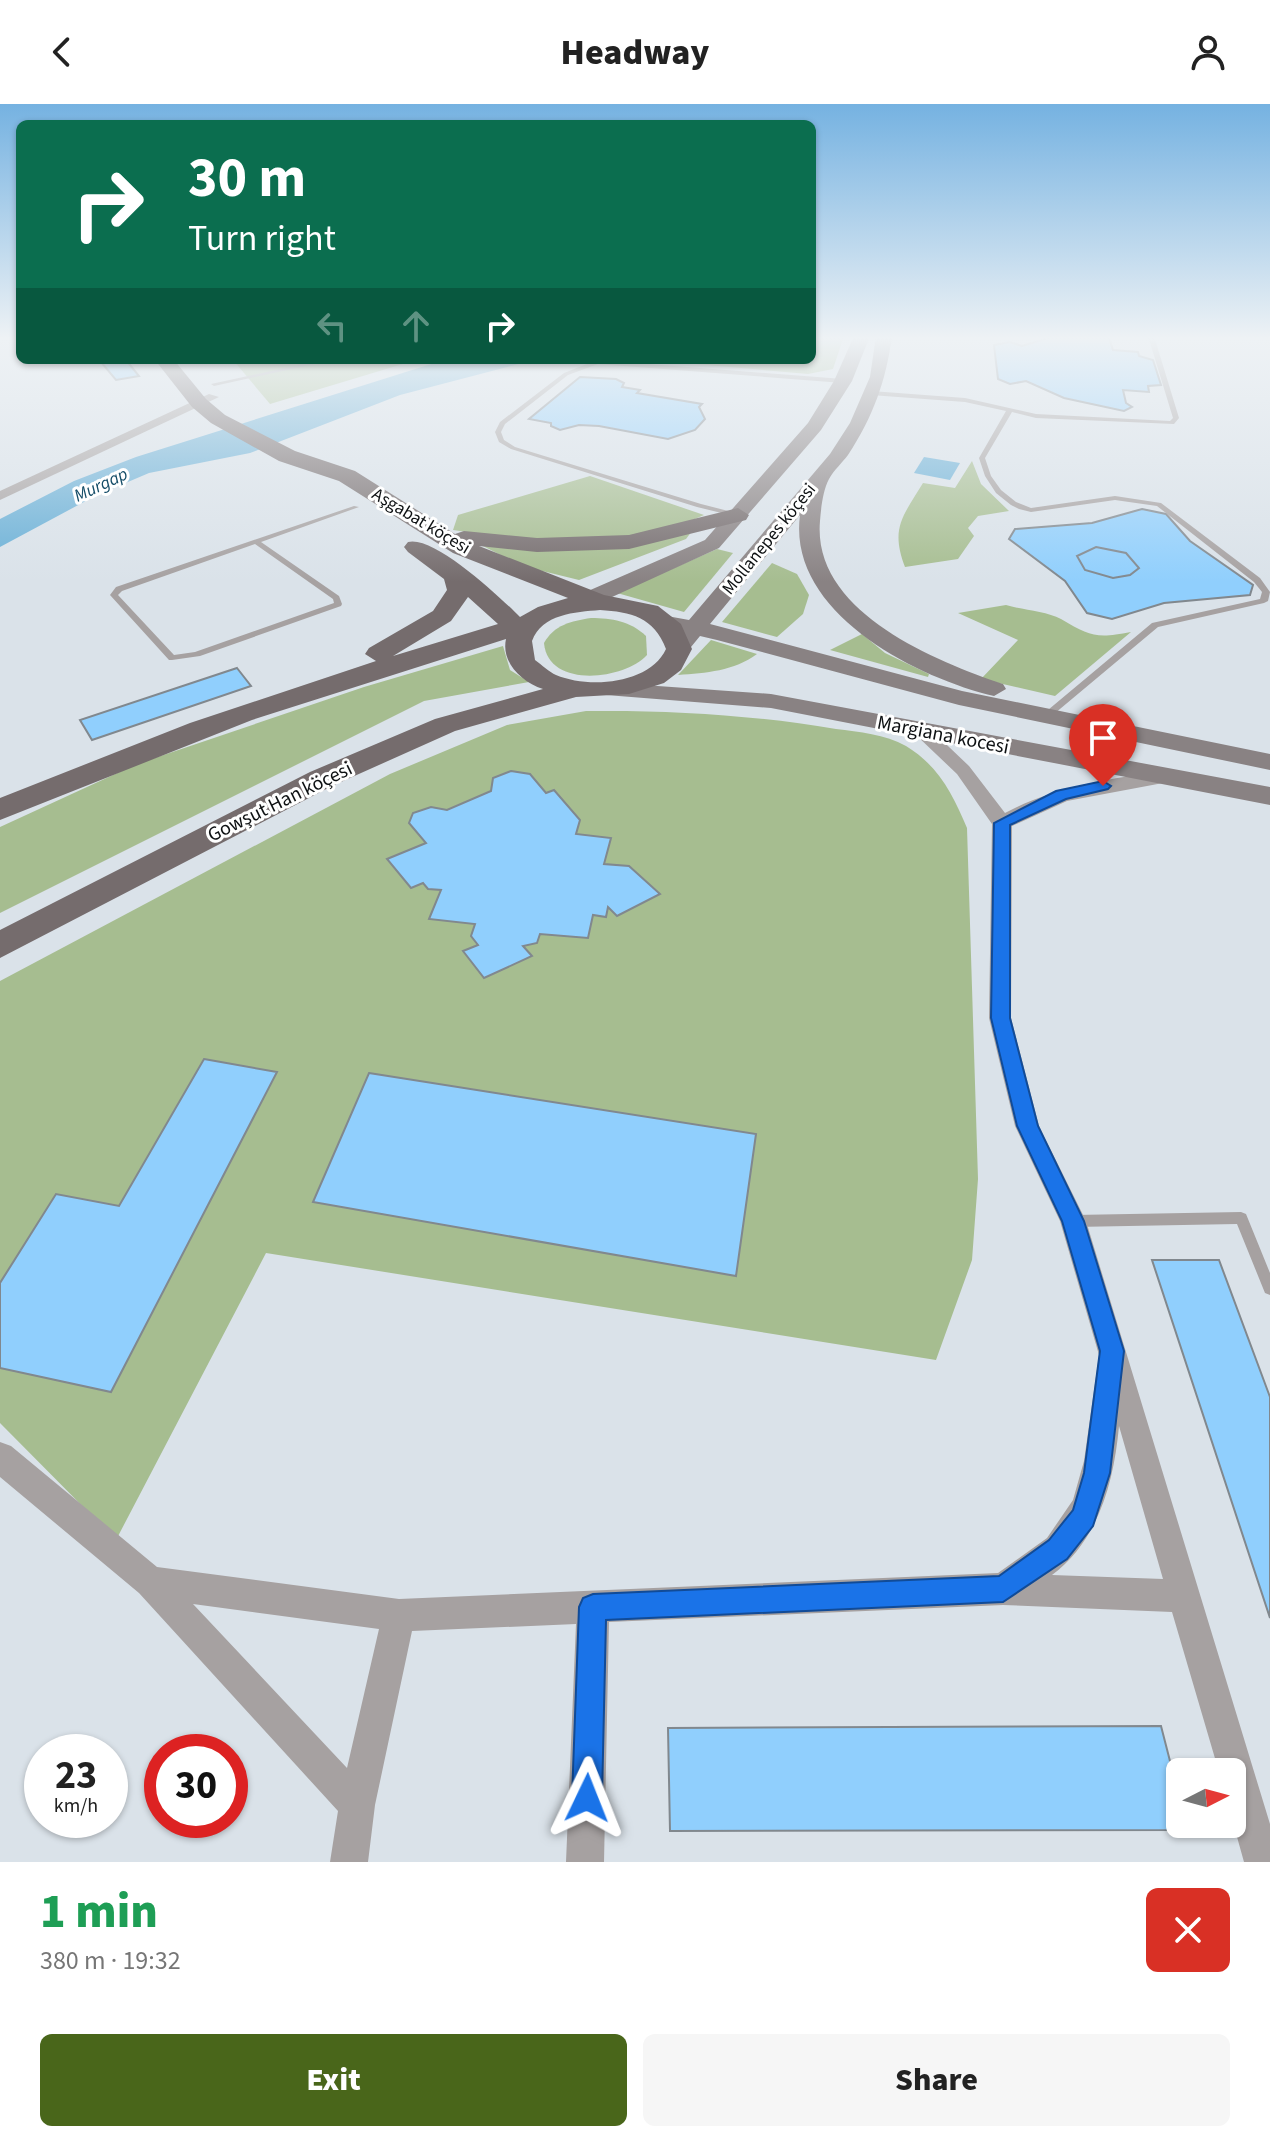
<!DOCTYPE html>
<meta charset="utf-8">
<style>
:root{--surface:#fff;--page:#f6f6f6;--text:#222;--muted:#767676;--accent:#49661a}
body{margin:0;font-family:"Source Sans 3",sans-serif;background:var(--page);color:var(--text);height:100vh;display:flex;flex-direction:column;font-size:30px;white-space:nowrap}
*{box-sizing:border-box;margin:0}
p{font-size:26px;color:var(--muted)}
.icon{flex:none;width:44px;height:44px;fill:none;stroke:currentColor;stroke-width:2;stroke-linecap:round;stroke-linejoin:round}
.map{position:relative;height:1758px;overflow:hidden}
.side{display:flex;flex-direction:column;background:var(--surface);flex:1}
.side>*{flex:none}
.top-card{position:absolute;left:16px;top:16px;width:800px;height:244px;border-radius:12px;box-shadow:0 2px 6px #0004;background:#0b6e4f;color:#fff;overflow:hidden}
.needle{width:52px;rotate:84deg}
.tools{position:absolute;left:1166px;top:1654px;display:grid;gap:16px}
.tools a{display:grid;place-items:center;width:80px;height:80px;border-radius:12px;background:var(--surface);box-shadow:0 2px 6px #0004;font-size:40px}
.speed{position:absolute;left:24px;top:1630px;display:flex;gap:16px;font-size:40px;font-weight:700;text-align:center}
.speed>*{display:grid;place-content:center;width:104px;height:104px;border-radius:50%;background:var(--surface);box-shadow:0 2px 6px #0004;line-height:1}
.speed small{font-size:20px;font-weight:400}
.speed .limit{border:12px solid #d22;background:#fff;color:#111}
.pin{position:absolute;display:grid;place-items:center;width:68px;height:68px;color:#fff;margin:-82px -34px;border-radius:50% 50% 50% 0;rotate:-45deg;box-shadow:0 0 8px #0007}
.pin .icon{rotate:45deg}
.me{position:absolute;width:88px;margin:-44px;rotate:2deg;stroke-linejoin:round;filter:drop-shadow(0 0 6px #0008)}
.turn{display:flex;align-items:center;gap:28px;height:168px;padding:0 40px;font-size:36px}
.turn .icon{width:104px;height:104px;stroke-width:2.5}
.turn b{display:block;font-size:56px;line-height:68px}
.lanes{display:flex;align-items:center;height:76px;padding:0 40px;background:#0003;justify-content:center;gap:40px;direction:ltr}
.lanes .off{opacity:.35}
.round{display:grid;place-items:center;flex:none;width:84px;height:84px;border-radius:12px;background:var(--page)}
.headline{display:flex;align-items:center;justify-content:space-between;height:136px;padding:0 40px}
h1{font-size:48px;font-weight:800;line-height:60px;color:#1e9e55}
.button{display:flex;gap:16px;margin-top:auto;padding:16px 40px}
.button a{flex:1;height:92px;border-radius:12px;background:var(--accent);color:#fff;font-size:32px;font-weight:800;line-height:92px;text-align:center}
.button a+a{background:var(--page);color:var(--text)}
header{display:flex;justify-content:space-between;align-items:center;height:104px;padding:0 40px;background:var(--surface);font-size:36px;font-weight:800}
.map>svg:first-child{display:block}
.green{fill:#a6bd90}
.water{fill:#68afd6}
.building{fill:#90cffd;stroke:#81888e;stroke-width:2}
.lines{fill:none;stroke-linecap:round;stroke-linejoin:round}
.lane{fill:#a6a1a1;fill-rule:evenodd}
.street{fill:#a6a1a1;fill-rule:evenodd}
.secondary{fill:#898283;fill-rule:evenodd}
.primary{fill:#756c6d;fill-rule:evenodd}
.route{fill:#1a73e8;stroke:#114b97;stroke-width:2}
.labels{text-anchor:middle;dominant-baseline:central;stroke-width:6;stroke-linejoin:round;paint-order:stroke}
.far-water-label{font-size:18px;font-style:italic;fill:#154d68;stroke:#fff}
.far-street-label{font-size:18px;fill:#0d1012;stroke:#fff}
.street-label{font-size:20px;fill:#0d1012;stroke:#fff}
</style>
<header><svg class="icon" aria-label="back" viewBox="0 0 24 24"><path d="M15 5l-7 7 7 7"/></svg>Headway<svg class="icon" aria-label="person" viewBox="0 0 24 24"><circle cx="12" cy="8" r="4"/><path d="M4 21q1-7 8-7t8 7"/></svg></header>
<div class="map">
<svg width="1270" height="1758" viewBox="0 0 1270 1758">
<rect width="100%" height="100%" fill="#dae2e9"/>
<g class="green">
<polygon points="812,232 844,232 833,265 808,270 650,256 812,256"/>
<polygon points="233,256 416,256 270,300"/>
<path d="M972,357L981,380L1009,407L978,412L968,424L974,432L958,455L905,463C890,424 903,412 923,379L955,384Z"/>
<path d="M590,372L704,411C632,445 530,438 453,426L458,411Z"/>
<polygon points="692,427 686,435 579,476 522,462 481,441 539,447"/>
<polygon points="717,445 733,449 684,508 617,489"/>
<polygon points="772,459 797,470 809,491 803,510 777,533 722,518"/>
<path d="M1006,501C1022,506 1046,507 1061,515C1090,532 1096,535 1131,528L1055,592L981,575L1018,536L958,509Z"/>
<path d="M591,514C612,514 630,517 646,532L647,551C624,576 548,585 544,539C554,521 571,517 591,514Z"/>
<polygon points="862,530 885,549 929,570 928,573 830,546"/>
<path d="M711,536L757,550C734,567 706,569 678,571Z"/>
<polygon points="503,542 510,566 529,578 424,597 0,809 0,723 137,660 364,583"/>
<path d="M586,607C670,606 753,611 836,625C859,628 885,630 906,642C939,662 953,691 967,724L978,1075L972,1156L936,1256L266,1149L116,1436L0,1319V877L390,670L507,621Z"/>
</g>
<g class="water">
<polygon points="444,256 534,256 400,291 250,349 149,369 95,392 0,443 0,415 74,377 136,353"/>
<polygon points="924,353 960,359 950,376 914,369"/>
</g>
<g class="building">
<polygon points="1054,232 1112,232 1109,234 1113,246 1138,248 1139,252 1153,256 1161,281 1148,282 1149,288 1123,286 1126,299 1132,303 1124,307 1064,294 1026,277 1010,280 998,275 994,241 1010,238 1022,242"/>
<polygon points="126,256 139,272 116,276 101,258"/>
<polygon points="580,273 616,275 624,279 622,283 640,286 637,289 702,300 699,303 705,315 695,326 668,335 599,322 579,321 560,326 551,322 551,319 529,315"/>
<polygon points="1142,405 1166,410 1190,437 1253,481 1250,491 1164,499 1112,515 1087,509 1065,477 1009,435 1015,425 1092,419"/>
<polygon points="1096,443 1126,449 1139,464 1130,471 1113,474 1085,466 1077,452"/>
<polygon points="237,564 251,582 92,636 80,616"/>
<polygon points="511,667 530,670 546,689 554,686 580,716 576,730 611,734 604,760 629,762 660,790 617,812 608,803 606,813 593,811 588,834 540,830 537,839 523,842 532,852 484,874 463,847 478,841 471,832 475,820 429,815 441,786 428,785 423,779 411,784 387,755 426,739 409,719 413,709 431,703 447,706 491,687 493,674"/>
<polygon points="204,955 277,968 111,1288 0,1264 0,1179 56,1090 119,1102"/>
<polygon points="369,969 756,1030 736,1172 313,1098"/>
<polygon points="1152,1156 1219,1156 1270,1293 1270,1514"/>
<polygon points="1161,1622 1180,1696 1180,1720 1186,1720 1188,1726 670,1727 668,1624"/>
</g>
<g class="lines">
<g class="lane">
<polygon points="1148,232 1154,232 1179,314 1174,320 1036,314 1012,308 985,354 991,372 1001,386 1016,398 1031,404 1115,392 1161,399 1260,474 1270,488 1268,497 1264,499 1158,523 1048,615 1042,615 1042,611 1152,519 1260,495 1262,488 1254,478 1157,402 1115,396 1031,408 1019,405 1011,401 996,389 985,372 979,354 1006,307 965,298 871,291 868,289 871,287 965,294 1036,310 1170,317 1173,314"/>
<polygon points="322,256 333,256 214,282 211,280"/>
<polygon points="597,256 843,275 846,277 843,279 598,260 568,271 505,320 501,328 504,336 515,343 701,400 740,410 740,412 738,413 697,403 511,345 499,338 495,328 500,318 564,269"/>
<path d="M354,402L359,403L261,438L339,492L342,500L341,502L200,552L172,556H169L110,491L116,483ZM255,440L333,495L334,499L195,548L174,551L118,491L122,487Z"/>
<polygon points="1241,1108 1246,1110 1270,1169 1270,1191 1265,1189 1237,1120 1074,1123 1069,1121 1067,1117 1069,1113 1074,1111"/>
</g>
<g class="street">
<polygon points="209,290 219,293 0,396 0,387"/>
<path d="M922,622L928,623L969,662L1005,709C1053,683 1109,675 1163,667L1172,673L1163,679L1067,697L1012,722L1011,914L1039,1022L1086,1117L1270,1720V1758H1244L1232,1715V1668H1219L1172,1508L1003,1501L609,1518L604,1758H566L576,1520L412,1527L375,1701L368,1758H330L338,1707L139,1489L0,1373V1338L11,1342L157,1463L399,1495L998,1469L1047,1434L1073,1396L1084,1357L1099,1251L1060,1117L1015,1022L989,914L992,720L957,670L916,631V623ZM1119,1322L1163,1475L1052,1471C1099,1436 1114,1377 1119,1322ZM193,1500L379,1525L347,1664Z"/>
</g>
<g class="secondary">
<polygon points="854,232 870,232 852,277 821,326 719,444 588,504 572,504 569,499 572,494 705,436 808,319 834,277"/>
<path d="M876,232H892C886,277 873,313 848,351C842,359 834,366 829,375C823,386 821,404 820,417C812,507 933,556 1003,580L1006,585L994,592C915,573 787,508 800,411L710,520L962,587L1270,650V666L959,601L717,536L700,532L691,543H675L671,538L679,528L659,524L655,519L667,512L689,516L830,350L850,319L870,273Z"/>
<polygon points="615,579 771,590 1270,683 1270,701 771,604 606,591 603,586"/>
</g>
<path class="primary" d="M155,256H174L206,295L225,311L295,347L355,367L455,430L464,427L537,434L629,431L738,404L749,411L746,416L629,445L537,448L479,442L604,491L658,502L681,520L692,545L681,566L664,579L629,590L576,593L455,627L332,682L0,854V826L310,668L435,615L543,585C521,578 501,558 506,535L252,616L0,716V694L190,619L376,557L365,550L369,544L433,507L447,486L444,475L408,448L404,443L408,438C434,431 500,493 520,513L538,503L568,494L453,449L339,377L279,357L211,319L192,303ZM468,493L498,520L393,552L451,517ZM600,506C631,508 654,513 666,545C650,580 589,585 556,571C549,568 542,561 535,556L532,537C542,510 575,508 600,506Z"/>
</g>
<linearGradient id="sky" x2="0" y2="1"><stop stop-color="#75b2e1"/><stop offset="0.49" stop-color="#eef2f5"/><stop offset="1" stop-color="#eef2f5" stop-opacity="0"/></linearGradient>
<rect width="1270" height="478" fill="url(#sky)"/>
<polygon class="route" points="1103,677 1111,682 1108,685 1066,695 1010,721 1010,914 1038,1022 1084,1117 1124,1247 1110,1369 1093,1422 1067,1455 1003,1498 606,1516 602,1694 598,1705 587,1709 577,1705 572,1694 579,1503 583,1494 593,1490 999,1472 1049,1436 1073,1406 1084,1369 1100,1247 1062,1117 1017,1022 991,914 994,719 1056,687"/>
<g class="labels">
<g class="far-water-label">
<text transform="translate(101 381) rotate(-25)">Murgap</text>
</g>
<g class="far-street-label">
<text transform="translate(421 417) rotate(31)">Aşgabat köçesi</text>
<text transform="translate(769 435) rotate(-51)">Mollanepes köçesi</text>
</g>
<g class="street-label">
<text transform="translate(943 631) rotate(11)">Margiana kocesi</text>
<text transform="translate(280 698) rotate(-26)">Gowşut Han köçesi</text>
</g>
</g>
</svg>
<div class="tools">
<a><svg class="needle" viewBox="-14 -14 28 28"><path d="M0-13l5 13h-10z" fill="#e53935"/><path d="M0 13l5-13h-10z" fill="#767676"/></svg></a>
</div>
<div class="speed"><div>23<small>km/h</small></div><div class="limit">30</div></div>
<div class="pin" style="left:1103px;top:682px;background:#d93025"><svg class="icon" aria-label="arrive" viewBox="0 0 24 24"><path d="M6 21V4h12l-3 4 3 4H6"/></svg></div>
<svg class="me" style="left:587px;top:1694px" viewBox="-20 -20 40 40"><path d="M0-17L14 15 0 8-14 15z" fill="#1a73e8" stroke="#fff" stroke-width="4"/></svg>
<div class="top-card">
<div class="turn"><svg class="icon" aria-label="right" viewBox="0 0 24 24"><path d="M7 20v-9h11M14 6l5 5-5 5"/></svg><div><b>30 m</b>Turn right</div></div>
<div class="lanes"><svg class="icon off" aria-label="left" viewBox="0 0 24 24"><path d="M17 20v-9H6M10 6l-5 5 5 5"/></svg><svg class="icon off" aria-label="ahead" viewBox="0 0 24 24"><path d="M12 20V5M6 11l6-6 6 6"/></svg><svg class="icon" aria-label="right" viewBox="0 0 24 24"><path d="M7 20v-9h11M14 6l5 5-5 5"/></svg></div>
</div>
</div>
<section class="side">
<div class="headline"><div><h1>1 min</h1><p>380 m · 19:32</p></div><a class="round" style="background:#d93025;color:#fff"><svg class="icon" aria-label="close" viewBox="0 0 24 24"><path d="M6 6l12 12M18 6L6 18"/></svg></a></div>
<div class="button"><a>Exit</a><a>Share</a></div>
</section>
